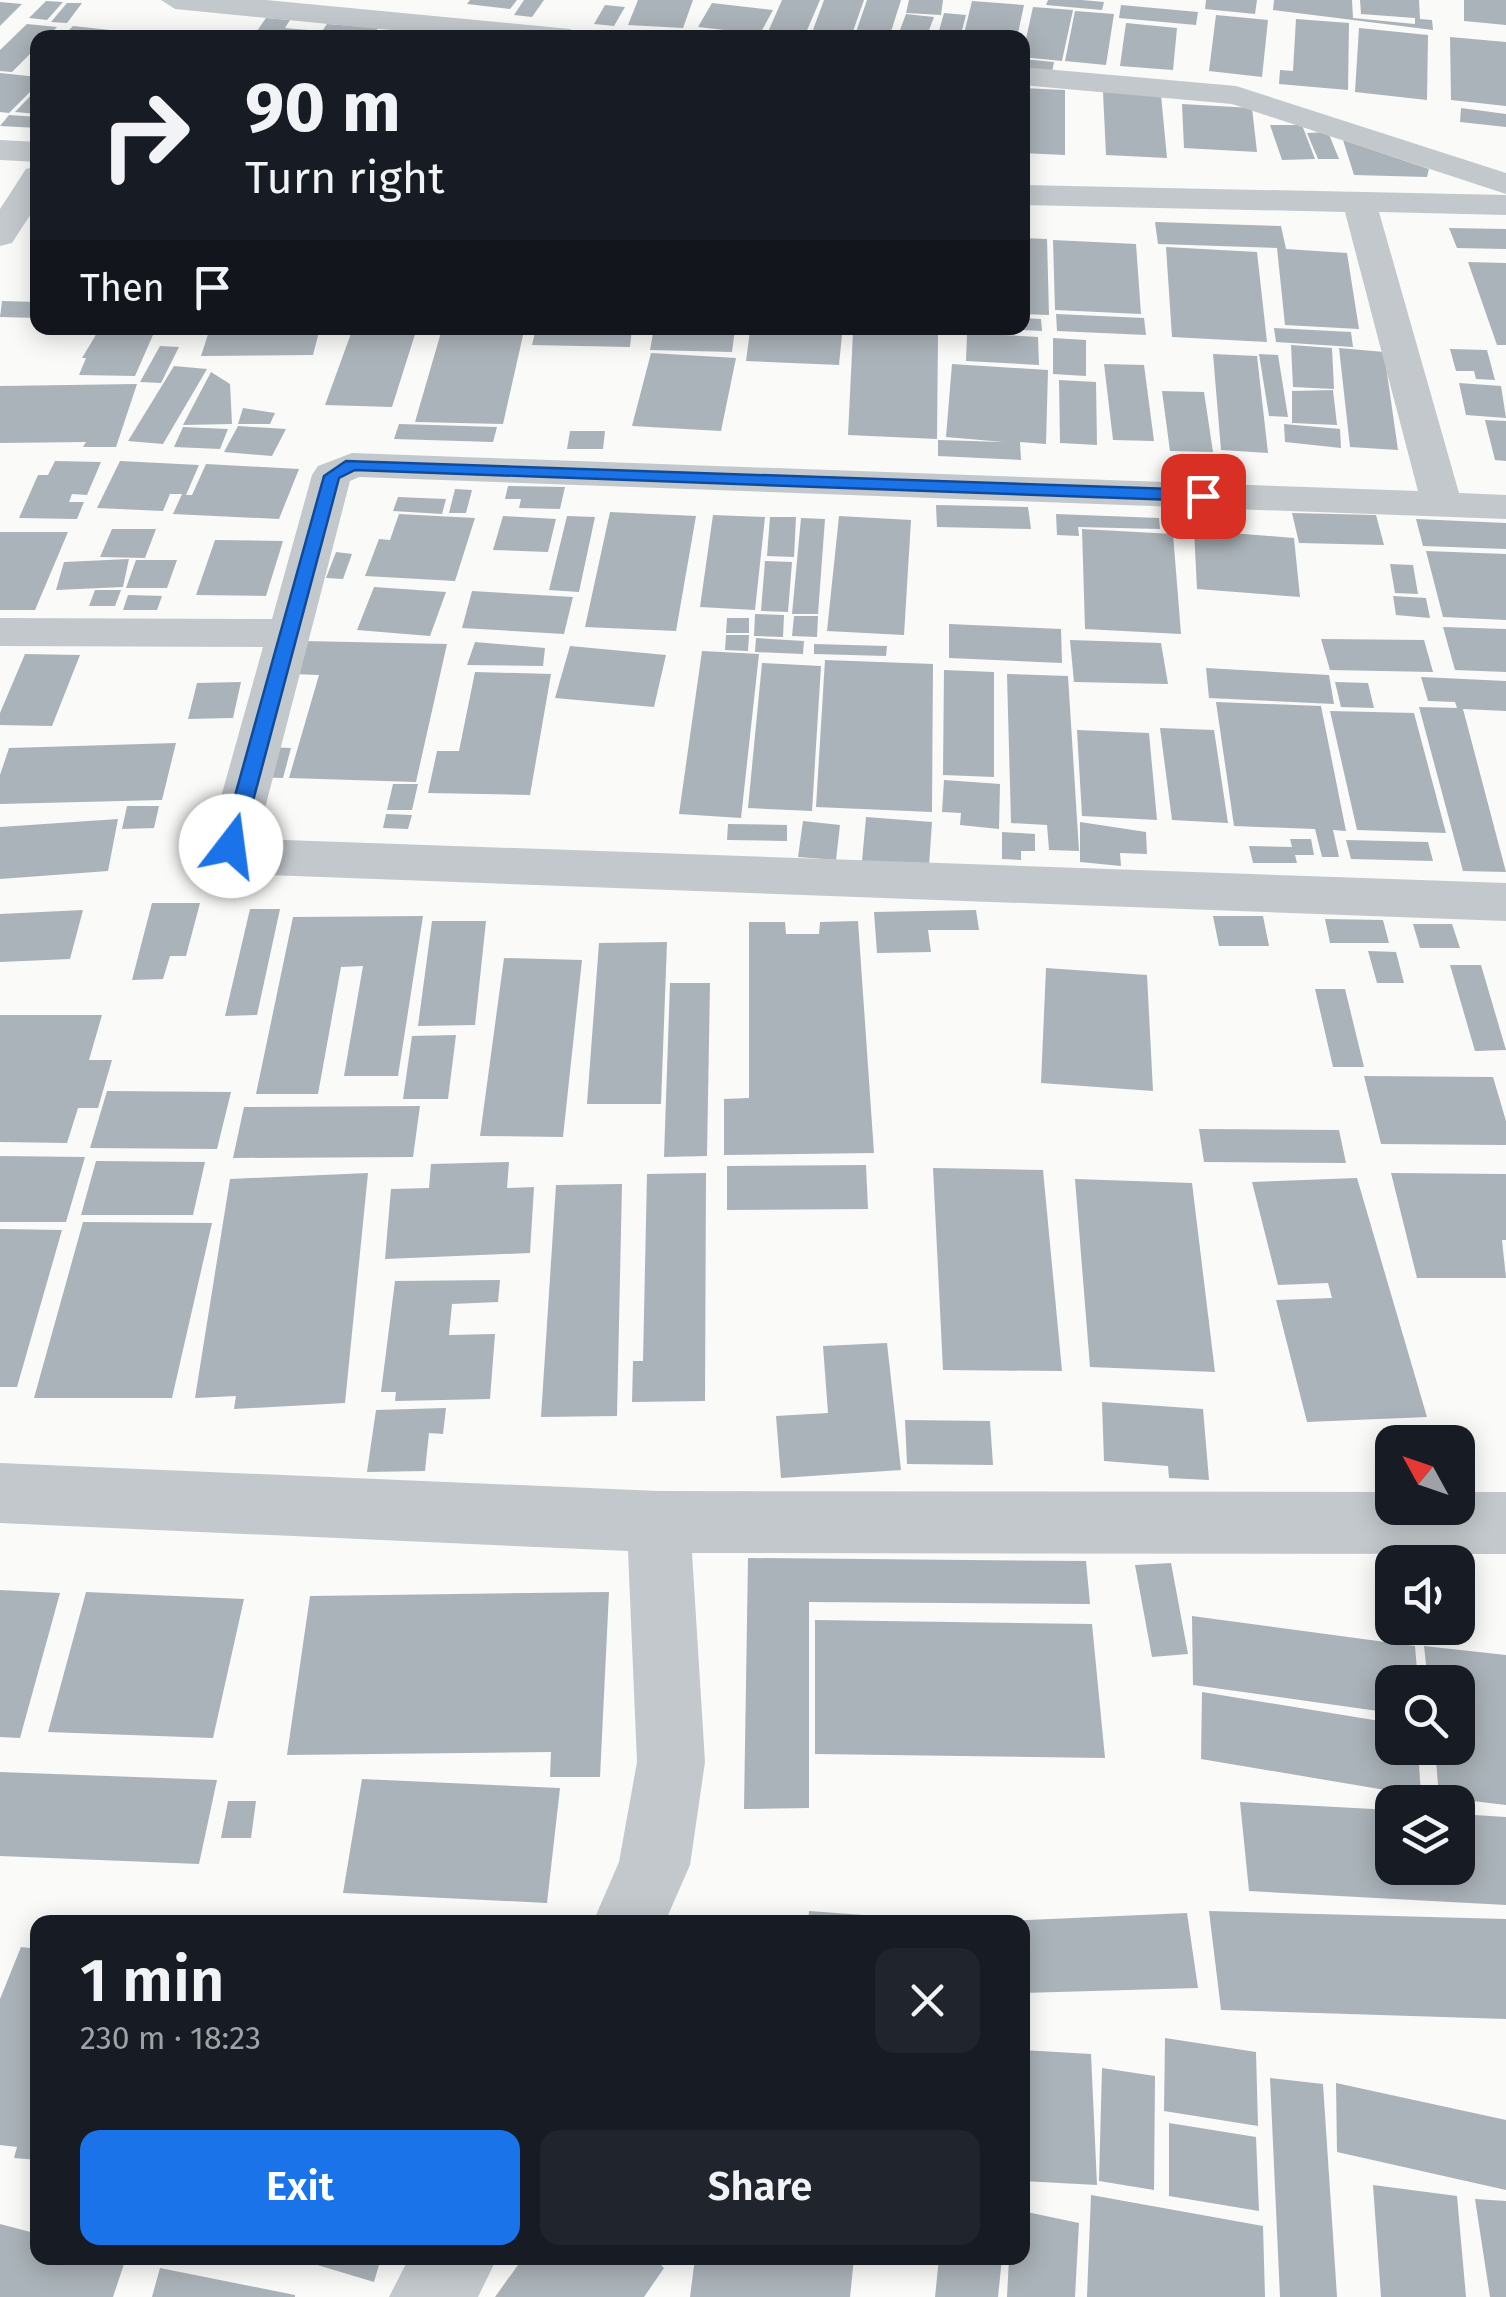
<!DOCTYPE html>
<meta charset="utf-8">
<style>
:root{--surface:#171b24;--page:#20242c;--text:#f1f3f6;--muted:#9ea1a6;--accent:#1a73e8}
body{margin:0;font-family:"Fira Sans",sans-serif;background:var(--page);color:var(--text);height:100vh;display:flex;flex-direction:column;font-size:38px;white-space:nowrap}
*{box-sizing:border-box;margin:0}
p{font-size:32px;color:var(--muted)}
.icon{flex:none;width:55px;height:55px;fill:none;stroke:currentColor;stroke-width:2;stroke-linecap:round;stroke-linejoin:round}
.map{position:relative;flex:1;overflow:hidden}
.sheet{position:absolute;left:30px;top:1915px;width:1000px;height:350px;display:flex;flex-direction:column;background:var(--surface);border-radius:20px;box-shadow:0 5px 25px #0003}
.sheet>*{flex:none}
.hud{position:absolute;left:30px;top:30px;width:1000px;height:305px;border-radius:20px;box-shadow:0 5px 25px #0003;background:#171b24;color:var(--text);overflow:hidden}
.needle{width:65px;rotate:310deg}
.buttons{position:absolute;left:1375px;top:1425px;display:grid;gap:20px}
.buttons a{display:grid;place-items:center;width:100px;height:100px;border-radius:20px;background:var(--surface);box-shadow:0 5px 25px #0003;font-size:50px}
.pin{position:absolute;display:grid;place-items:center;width:85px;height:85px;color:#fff;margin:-42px;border-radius:20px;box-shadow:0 5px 15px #0006}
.me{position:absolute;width:110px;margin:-55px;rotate:15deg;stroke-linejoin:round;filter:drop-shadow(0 0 8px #0008)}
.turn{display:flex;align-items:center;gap:35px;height:210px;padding:0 50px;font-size:45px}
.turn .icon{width:130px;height:130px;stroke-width:2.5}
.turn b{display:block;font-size:70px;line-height:85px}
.then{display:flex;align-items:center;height:95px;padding:0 50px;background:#0003;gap:20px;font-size:38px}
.round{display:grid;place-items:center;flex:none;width:105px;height:105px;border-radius:20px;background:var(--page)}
.headline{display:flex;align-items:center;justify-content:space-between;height:170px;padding:0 50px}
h1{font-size:60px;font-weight:600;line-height:75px}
.cta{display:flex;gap:20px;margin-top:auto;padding:20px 50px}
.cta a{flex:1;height:115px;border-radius:20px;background:var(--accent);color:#fff;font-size:40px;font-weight:600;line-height:115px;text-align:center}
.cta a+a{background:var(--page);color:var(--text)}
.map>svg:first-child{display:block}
.building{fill:#aab3b9}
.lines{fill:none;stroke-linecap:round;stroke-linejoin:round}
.minor{fill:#c3c8cc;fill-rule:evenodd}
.route{fill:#1a73e8;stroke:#114b97;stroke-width:2.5}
</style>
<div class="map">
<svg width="1506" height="2297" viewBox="0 0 1506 2297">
<rect width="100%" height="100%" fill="#fafaf8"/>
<g class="building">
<polygon points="470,0 517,0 510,9 467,4"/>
<polygon points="524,0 544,0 532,17 514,15"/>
<polygon points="638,0 693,0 683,28 628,25"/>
<polygon points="782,0 820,0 805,35 768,32"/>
<polygon points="824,0 864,0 851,37 810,38"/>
<polygon points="867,0 901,0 889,38 854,38"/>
<polygon points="909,0 943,0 941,15 906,13"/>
<polygon points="1048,0 1082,0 1104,2 1102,10 1046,5"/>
<polygon points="1206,0 1257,0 1255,14 1205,9"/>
<polygon points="1274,0 1352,0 1353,18 1415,24 1415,18 1361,14 1360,0 1419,0 1420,19 1432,20 1433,30 1273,10"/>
<polygon points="1464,0 1506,0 1506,25 1464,21"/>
<polygon points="46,1 63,2 47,20 29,18"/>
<polygon points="972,1 1024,5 1017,38 963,38"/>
<polygon points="0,2 22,4 0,26"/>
<polygon points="67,3 82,3 67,23 51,22"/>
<polygon points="712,3 773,10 760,34 698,27"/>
<polygon points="605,5 625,7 614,26 594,24"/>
<polygon points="1121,5 1198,12 1196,25 1119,18"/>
<polygon points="1033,7 1073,10 1062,61 1022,57"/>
<polygon points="1075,11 1114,14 1106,65 1065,61"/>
<polygon points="944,13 966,15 960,38 937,38"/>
<polygon points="906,14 934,17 926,38 897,38"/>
<polygon points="1216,15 1268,20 1262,77 1209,71"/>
<polygon points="266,18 290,20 285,28 320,31 315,38 252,38"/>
<polygon points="1296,19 1349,23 1348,90 1279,84 1280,70 1293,71"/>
<polygon points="1126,23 1177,28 1173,70 1120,66"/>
<polygon points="27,24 57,27 46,38 38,38 38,46 12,72 0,71 0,50"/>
<polygon points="327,24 379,28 366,38 317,38"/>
<polygon points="73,26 138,33 134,38 61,38"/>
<polygon points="1359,28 1428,35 1427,100 1355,92"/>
<polygon points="401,29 459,33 456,38 395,38"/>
<polygon points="1450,37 1506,42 1506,106 1451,100"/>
<polygon points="1022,59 1054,62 1052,72 1022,69"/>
<polygon points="0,73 38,77 38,84 9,113 0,112"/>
<polygon points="38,88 38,114 15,112"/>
<polygon points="1022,88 1065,90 1065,155 1022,153"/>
<polygon points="1103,92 1161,95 1167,158 1106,155"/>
<polygon points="1182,104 1252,108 1257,152 1184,148"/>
<polygon points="1461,108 1506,114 1506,127 1460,122"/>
<polygon points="9,115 38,117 38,128 0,126"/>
<polygon points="1270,125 1302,125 1315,159 1282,160"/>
<polygon points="1328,132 1339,159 1318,159 1307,133"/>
<polygon points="1343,140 1429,169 1427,177 1354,175"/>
<polygon points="1155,222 1281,226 1286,249 1347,253 1359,329 1285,325 1277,248 1158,244"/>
<polygon points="1449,228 1506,229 1506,249 1457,248"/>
<polygon points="1022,238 1047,239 1049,315 1022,314"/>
<polygon points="1053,240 1136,244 1141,314 1055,310"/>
<polygon points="1166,247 1257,252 1267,342 1172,337"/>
<polygon points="1468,262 1506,263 1506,345 1497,345"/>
<polygon points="2,301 38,302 38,318 0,317"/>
<polygon points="1056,314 1144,318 1146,335 1057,331"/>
<polygon points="1022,318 1041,319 1042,331 1022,330"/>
<polygon points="100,328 156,328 135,376 79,375 86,358 82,358"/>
<polygon points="210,328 320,328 313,355 201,356"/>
<polygon points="353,328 417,328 392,407 325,405"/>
<polygon points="536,328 632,328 630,347 532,345"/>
<polygon points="654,328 735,329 732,352 650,350"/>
<polygon points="1274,328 1351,332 1353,347 1276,342"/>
<polygon points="442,329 524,331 503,424 415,422"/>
<polygon points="750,331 842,335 839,365 746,361"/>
<polygon points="853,332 938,335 937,439 848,435"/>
<polygon points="967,333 1038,337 1039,365 966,361"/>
<polygon points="1053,338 1086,340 1086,376 1053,374"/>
<polygon points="1291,345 1332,348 1334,389 1293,387"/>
<polygon points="160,346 179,347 161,383 140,382"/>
<polygon points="1339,348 1384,352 1398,450 1350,447"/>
<polygon points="1450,349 1487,350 1495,380 1476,379 1474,371 1456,371"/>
<polygon points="651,353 736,358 721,431 632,426"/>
<polygon points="1213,354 1257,356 1268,453 1221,450"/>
<polygon points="1259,354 1278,355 1288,417 1269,416"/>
<polygon points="952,364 1048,370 1046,444 1020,442 1021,460 938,456 938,440 1004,442 946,437"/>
<polygon points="1104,364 1144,365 1154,441 1113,440"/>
<polygon points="174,366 207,369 163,444 128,441"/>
<polygon points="211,372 230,384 232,424 183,425"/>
<polygon points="1059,380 1096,382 1097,445 1060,443"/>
<polygon points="1459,383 1501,386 1506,418 1466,415"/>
<polygon points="137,384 116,447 83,447 86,442 0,443 0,386"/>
<polygon points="1333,390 1337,425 1292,423 1292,391"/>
<polygon points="1162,391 1204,392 1213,452 1170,451"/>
<polygon points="243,408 275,413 270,424 238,424"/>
<polygon points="1485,420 1506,421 1506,461 1495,460"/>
<polygon points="399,424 497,427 493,442 394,439"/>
<polygon points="1284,424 1340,429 1341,448 1285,442"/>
<polygon points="238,426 286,429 272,456 224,452"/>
<polygon points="183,427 228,429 220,449 174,447"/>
<polygon points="570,431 605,431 603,449 567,449"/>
<polygon points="55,461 101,462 87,495 72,494 69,502 84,502 77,519 19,518 38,475 48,475"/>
<polygon points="120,461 199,465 186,495 192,495 206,464 299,469 279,519 173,514 182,494 170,494 163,511 97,508"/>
<polygon points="508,486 565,487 560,509 519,508 521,499 505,499"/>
<polygon points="455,489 472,490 466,513 449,513"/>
<polygon points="398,497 446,499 442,514 393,511"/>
<polygon points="936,505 1028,507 1031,529 937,527"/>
<polygon points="610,512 696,516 676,631 585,627"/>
<polygon points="1292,513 1376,515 1384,545 1299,543"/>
<polygon points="399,514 475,518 455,581 365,576 379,539 390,540"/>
<polygon points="1056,514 1159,518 1160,529 1078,527 1079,536 1057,535"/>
<polygon points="713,515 765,517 755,610 700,607"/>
<polygon points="503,516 556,519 548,552 493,550"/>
<polygon points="567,516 595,517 579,592 549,590"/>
<polygon points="839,516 911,520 904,635 827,631"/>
<polygon points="770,517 796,517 794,557 767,556"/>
<polygon points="801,518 825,519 818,614 792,614"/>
<polygon points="1416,519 1506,523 1506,549 1423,546"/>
<polygon points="112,529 156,529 145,558 100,557"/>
<polygon points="1082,529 1173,534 1181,634 1085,629"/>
<polygon points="1194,530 1294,538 1300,597 1197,589"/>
<polygon points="0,532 68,532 35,610 0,610"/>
<polygon points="215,540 283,541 266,596 196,595"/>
<polygon points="1426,551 1506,554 1506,620 1443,617"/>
<polygon points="336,552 352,554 343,579 326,578"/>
<polygon points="129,559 123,587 56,590 64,562"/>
<polygon points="136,560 177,560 167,588 126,588"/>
<polygon points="765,561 792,562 788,612 761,611"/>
<polygon points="1390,564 1413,565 1418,594 1395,593"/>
<polygon points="374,587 446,592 430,636 357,630"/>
<polygon points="95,590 121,590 115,606 89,606"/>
<polygon points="472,591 573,597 564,634 462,628"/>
<polygon points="128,595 162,596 157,610 123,610"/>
<polygon points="1393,596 1426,598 1430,618 1396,615"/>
<polygon points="755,614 784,615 783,637 754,636"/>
<polygon points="794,616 818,616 817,637 792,636"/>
<polygon points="727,618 749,618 749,633 726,633"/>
<polygon points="949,624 1061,629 1062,663 949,658"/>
<polygon points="1443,627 1506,629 1506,672 1455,670"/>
<polygon points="726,635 749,635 748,651 725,650"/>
<polygon points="756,638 804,641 803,654 755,652"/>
<polygon points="1321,639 1424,640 1433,672 1330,670"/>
<polygon points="1070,640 1161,643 1168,684 1074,682"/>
<polygon points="303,641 447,644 416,782 289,778 319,675 293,674"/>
<polygon points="475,642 545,648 543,666 467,665"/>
<polygon points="814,644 887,646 886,656 814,654"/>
<polygon points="570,646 666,655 654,707 555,698"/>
<polygon points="702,651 759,654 741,818 679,814"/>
<polygon points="25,654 80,655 52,726 0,725 0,713"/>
<polygon points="825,660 933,664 932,812 816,807"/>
<polygon points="762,663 821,666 812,811 748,808"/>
<polygon points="1206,668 1329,675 1334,704 1209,698"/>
<polygon points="944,670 994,672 994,777 943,775"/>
<polygon points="475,672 551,674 530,795 428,793 437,751 459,751"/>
<polygon points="1007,674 1068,676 1079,851 1049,850 1047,825 1011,823"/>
<polygon points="1421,677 1506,681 1506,711 1463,709 1506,872 1463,871 1419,707 1457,708 1455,702 1428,701"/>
<polygon points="241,682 233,718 188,719 197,683"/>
<polygon points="1335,682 1368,683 1374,708 1341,707"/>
<polygon points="1216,702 1321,706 1346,831 1333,830 1339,857 1322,857 1315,829 1234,826"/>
<polygon points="1330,711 1414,713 1446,833 1357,830"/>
<polygon points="1160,728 1214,730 1228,823 1172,820"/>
<polygon points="1077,730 1149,733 1157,820 1082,816"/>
<polygon points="176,743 162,800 0,804 0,775 9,748"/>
<polygon points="265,747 291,748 283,778 256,777"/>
<polygon points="944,780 1000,784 999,829 960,825 961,813 942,812"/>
<polygon points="393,784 418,784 412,810 387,810"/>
<polygon points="127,806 159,806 154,828 122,829"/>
<polygon points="386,814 412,815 408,829 383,828"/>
<polygon points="866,817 932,822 929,866 862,861"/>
<polygon points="118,819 108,871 0,879 0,827"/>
<polygon points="803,821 840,825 836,860 798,857"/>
<polygon points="1080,822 1146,832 1147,854 1120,853 1121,866 1080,862"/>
<polygon points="728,824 787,825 787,841 727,840"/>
<polygon points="1002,832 1035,834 1035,851 1021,851 1021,860 1002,859"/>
<polygon points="1290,839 1311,839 1314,855 1295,855 1297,863 1253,863 1249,846 1292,847"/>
<polygon points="1346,840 1428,842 1433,861 1351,859"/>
<polygon points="152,903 200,903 186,956 170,956 163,979 132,980"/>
<polygon points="250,909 280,909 257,1015 225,1016"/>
<polygon points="83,910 70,959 0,962 0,914"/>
<polygon points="976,910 979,930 928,930 931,952 877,953 874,912"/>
<polygon points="423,916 398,1076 344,1076 363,966 341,967 318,1094 256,1094 293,917"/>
<polygon points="1213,916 1263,916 1269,946 1219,946"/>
<polygon points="1325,919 1383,920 1389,943 1330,943"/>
<polygon points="432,921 486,921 475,1025 418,1026"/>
<polygon points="858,921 874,1153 724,1155 724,1099 749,1098 749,922 785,922 786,934 819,934 820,922"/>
<polygon points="1413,924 1452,924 1460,948 1420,948"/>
<polygon points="667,942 661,1104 587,1104 599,943"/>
<polygon points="1368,951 1396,952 1404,983 1377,983"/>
<polygon points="504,958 582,960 563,1137 480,1136"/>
<polygon points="1450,965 1481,965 1506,1050 1475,1051"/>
<polygon points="1046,968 1147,975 1153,1091 1041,1083"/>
<polygon points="670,983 710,983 707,1156 664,1157"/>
<polygon points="1315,989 1345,989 1364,1067 1333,1067"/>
<polygon points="0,1015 102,1015 89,1060 112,1060 98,1108 78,1108 67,1143 0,1142"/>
<polygon points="456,1035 448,1099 403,1099 412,1036"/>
<polygon points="1364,1076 1493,1077 1506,1121 1506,1145 1381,1144"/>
<polygon points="107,1091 231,1092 217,1149 90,1148"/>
<polygon points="420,1106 413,1157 233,1158 244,1107"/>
<polygon points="1199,1129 1339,1130 1346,1163 1204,1162"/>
<polygon points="0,1156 85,1157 66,1222 0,1222"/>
<polygon points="96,1161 205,1162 193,1215 81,1215"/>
<polygon points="509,1162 507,1188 534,1187 530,1253 385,1259 391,1189 429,1188 431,1164"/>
<polygon points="866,1165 868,1209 727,1210 727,1166"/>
<polygon points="933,1168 1043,1170 1062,1371 943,1370"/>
<polygon points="368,1173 345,1403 234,1409 236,1396 195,1398 230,1179"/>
<polygon points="706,1173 705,1401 632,1402 633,1361 643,1361 647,1174"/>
<polygon points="1391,1173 1506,1174 1506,1240 1502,1240 1506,1278 1417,1278"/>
<polygon points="1357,1178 1427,1417 1307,1422 1276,1300 1332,1298 1328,1283 1278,1285 1252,1182"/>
<polygon points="1075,1179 1192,1183 1215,1372 1090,1367"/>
<polygon points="622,1184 617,1416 541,1417 556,1185"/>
<polygon points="83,1222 212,1223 172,1398 34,1398"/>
<polygon points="0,1229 62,1230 17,1387 0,1387"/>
<polygon points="500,1280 498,1302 452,1304 449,1335 495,1334 490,1399 395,1401 396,1392 381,1392 395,1281"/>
<polygon points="887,1343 901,1470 781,1478 776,1416 828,1413 823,1346"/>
<polygon points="1102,1402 1203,1409 1209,1480 1169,1478 1168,1466 1104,1461"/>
<polygon points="446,1408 443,1434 429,1433 425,1471 367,1472 376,1410"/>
<polygon points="905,1420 990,1421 993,1465 907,1464"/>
<polygon points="748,1558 1086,1561 1090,1604 809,1602 809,1808 744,1809"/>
<polygon points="1171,1563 1188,1654 1152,1657 1135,1565"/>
<polygon points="0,1590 60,1593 20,1738 0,1737"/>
<polygon points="86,1592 244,1599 213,1738 48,1732"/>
<polygon points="609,1592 600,1777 550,1777 551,1752 287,1755 310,1596"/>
<polygon points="1192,1616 1415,1646 1418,1682 1392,1682 1392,1713 1193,1685"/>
<polygon points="815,1620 1092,1624 1105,1758 815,1754"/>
<polygon points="1424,1646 1506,1655 1506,1805 1439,1797 1435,1748 1458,1748 1458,1682 1428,1682"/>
<polygon points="1202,1692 1392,1723 1392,1748 1418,1748 1421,1796 1201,1759"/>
<polygon points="0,1772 217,1780 199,1864 0,1856"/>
<polygon points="362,1779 560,1788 547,1903 343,1893"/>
<polygon points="228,1801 256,1801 251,1838 221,1838"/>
<polygon points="1240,1802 1392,1810 1392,1868 1458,1868 1458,1814 1506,1817 1506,1905 1249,1891"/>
<polygon points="809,1911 877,1916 877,1922 808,1922"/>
<polygon points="1209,1911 1506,1919 1506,2019 1221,2010"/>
<polygon points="1187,1913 1198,1988 1022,1993 1022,1922 983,1922"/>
<polygon points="21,1947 38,1949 38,2160 14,2158 17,2147 0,2145 0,1999"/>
<polygon points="1165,2038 1256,2052 1258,2126 1164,2111"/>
<polygon points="1022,2050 1091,2054 1097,2185 1022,2181"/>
<polygon points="1102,2068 1155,2076 1154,2190 1099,2181"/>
<polygon points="1270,2078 1323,2084 1337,2297 1280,2297"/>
<polygon points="1336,2083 1506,2120 1506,2190 1337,2152"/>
<polygon points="1169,2123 1256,2137 1259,2211 1169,2196"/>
<polygon points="1373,2185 1457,2196 1466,2297 1381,2297"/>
<polygon points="1091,2195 1263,2226 1265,2297 1087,2297"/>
<polygon points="1475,2199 1506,2201 1506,2297 1490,2297"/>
<polygon points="1022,2211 1079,2223 1075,2297 1007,2297 1009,2258 1022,2258"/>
<polygon points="0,2224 38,2234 38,2258 126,2258 113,2297 0,2297"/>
<polygon points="306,2258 381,2258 374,2282 304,2261"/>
<polygon points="523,2258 654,2258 664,2268 644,2297 495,2297"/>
<polygon points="695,2258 854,2258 850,2297 690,2297"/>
<polygon points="939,2258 1002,2258 998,2297 935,2297"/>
<polygon points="160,2268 295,2295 295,2297 152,2297"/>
</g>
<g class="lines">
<g class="minor">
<polygon points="161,0 266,0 570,29 585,38 473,38 175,9"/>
<polygon points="1022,67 1236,86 1506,173 1506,194 1232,104 1022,85"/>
<polygon points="0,140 38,142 38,162 0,160"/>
<polygon points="38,166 38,203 12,243 0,246 0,209 26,169"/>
<polygon points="1022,185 1506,195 1506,215 1379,212 1459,493 1506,495 1506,519 359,477 350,481 257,839 1506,883 1506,921 239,874 222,869 207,847 263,647 0,646 0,618 272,619 312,475 318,466 352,453 1418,491 1345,212 1022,205"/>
<polygon points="0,1463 658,1491 1392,1492 1392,1508 1458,1508 1458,1492 1506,1492 1506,1554 692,1553 705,1762 690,1865 665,1922 593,1922 619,1862 637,1762 628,1551 0,1523"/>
<polygon points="409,2258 497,2258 478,2297 389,2297"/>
</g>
</g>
<polygon class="route" points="346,461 1203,490 1212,496 1203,501 355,470 339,478 241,846 231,854 221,846 324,476"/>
</svg>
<div class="buttons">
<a><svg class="needle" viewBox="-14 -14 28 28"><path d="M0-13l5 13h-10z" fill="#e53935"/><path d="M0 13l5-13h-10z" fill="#9ea1a6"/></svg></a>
<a><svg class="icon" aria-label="sound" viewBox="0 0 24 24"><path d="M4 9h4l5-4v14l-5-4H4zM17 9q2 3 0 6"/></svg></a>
<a><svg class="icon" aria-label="search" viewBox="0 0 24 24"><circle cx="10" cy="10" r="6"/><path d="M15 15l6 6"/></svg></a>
<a><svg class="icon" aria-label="layers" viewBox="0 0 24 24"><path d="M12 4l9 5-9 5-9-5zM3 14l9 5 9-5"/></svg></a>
</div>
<div class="pin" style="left:1203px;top:496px;background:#d93025"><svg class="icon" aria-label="arrive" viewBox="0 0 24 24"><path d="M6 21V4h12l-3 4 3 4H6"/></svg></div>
<svg class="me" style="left:231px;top:846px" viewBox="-20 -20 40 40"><circle r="19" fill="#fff"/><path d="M0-13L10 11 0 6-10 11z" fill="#1a73e8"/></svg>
<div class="hud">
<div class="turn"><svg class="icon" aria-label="right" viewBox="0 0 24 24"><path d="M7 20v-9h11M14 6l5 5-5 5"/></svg><div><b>90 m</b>Turn right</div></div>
<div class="then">Then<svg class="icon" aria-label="arrive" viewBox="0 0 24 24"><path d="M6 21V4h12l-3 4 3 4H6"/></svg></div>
</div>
<section class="sheet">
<div class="headline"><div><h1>1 min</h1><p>230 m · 18:23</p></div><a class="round"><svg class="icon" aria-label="close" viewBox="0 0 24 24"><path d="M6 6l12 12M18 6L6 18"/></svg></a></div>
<div class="cta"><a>Exit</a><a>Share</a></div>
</section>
</div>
